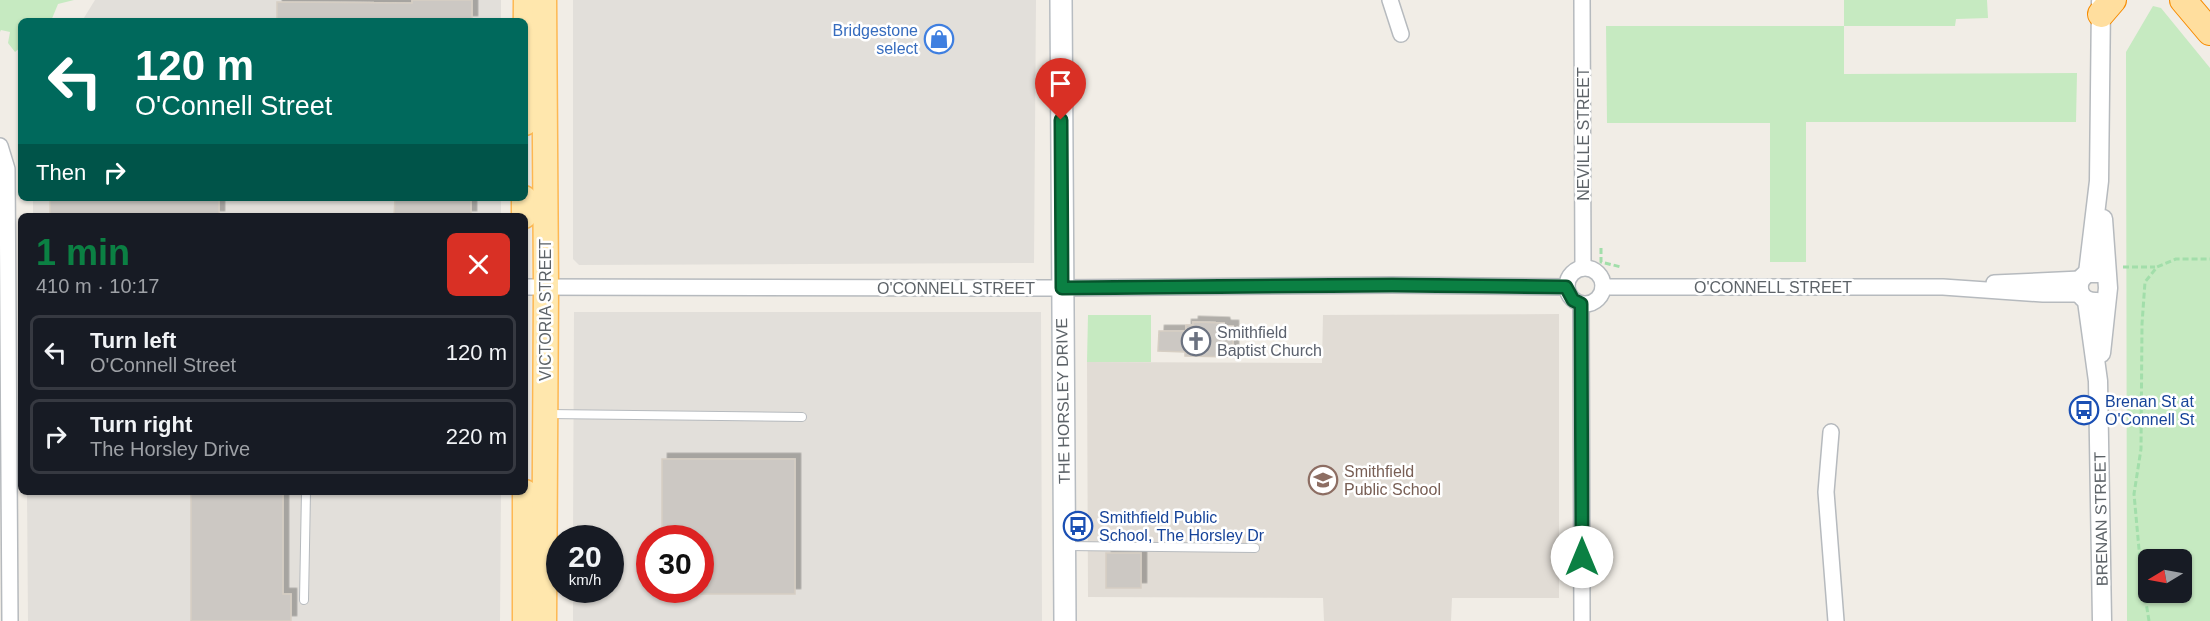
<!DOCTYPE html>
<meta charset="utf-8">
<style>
:root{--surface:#171b24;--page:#242831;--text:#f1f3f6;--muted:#9ea1a6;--line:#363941;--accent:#0b8043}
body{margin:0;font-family:Arial,sans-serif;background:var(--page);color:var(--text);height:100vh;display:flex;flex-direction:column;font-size:22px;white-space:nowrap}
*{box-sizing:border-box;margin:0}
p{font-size:20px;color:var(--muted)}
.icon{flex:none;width:33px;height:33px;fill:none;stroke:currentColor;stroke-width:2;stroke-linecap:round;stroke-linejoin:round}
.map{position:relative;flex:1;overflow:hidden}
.panel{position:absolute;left:18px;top:213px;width:510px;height:282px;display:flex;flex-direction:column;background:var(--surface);border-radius:9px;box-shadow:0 2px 4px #0004}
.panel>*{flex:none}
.guide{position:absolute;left:18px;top:18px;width:510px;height:183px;border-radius:9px;box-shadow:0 2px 4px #0004;background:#00695c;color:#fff;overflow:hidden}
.needle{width:39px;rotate:260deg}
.fabs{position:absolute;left:2138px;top:549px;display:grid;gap:12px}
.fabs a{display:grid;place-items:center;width:54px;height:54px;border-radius:9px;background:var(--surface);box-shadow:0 2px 4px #0004;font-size:30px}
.speed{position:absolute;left:546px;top:525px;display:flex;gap:12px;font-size:30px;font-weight:700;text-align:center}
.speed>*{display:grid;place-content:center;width:78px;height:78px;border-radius:50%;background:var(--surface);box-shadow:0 2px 4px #0004;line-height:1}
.speed small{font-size:15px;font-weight:400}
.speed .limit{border:9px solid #d22;background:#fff;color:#111}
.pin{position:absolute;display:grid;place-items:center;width:51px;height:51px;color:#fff;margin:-62px -26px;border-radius:50% 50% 50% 0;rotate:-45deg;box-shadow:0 0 6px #0007}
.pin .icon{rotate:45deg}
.me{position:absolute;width:66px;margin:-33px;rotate:0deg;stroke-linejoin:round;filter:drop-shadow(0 0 4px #0008)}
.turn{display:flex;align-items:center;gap:21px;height:126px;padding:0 18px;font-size:27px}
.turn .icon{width:78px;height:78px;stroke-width:2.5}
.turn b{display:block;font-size:42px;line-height:51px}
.then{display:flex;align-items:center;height:57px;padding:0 18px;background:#0003;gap:12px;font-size:22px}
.round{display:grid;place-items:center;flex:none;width:63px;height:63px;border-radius:9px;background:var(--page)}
.overview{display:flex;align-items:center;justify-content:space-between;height:102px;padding:0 18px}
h1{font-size:36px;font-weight:700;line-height:45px;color:var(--accent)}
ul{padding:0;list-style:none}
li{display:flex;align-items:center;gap:18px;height:75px;margin:0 12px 9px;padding:0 6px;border:3px solid var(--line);border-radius:9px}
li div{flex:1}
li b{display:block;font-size:22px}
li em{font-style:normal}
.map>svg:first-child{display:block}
.industrial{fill:#e2dfda;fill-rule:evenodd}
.education{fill:#e1dcd5}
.green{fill:#c6eac1;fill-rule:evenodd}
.building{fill:#ccc8c3;stroke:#d6cec3;stroke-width:1.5;filter:url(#shadow)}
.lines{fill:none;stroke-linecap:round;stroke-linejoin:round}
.service-casing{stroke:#b6babe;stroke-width:10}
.minor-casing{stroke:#b6babe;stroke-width:18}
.tertiary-casing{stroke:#b6babe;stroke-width:21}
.secondary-casing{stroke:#b7bcc1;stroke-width:24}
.primary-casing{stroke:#feb852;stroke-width:27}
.trunk-casing{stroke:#f78b00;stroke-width:28}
.path{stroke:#a2deaa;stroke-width:3;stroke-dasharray:6 3;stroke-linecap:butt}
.service{stroke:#fff;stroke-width:8}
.minor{stroke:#fff;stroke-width:15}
.tertiary{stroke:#fff;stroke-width:18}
.secondary{stroke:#fff;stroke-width:21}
.primary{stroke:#ffe7ad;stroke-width:24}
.trunk{stroke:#ffde9e;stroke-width:26}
.route-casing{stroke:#07532c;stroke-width:15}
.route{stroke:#0b8043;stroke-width:10}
.labels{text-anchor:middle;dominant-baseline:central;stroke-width:5;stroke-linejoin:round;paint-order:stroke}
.shop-label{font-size:16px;fill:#366cbe;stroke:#fff;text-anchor:end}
.street-label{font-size:16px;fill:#5d6368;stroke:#fff}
.worship-label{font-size:16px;fill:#5b616d;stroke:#fff;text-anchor:start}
.transit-label{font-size:16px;fill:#164399;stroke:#fff;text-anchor:start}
.education-label{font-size:16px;fill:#785e54;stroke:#fff;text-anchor:start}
</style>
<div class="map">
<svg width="2210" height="621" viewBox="0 0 2210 621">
<defs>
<filter id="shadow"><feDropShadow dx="5.5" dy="-5.5" stdDeviation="0" flood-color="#0004"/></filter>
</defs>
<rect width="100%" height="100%" fill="#f1ede6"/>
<g class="industrial">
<polygon points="95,0 501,0 501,21 82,21"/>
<polygon points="573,0 1036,0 1034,263 579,265 573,259"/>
<rect x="33" y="198" width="468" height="18"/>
<path d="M574,312H1041L1042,621H573V590H610V538H573ZM650,538H700V590H650Z"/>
<polygon points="27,492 501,492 500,621 28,621"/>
</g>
<polygon class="education" points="1559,314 1559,598 1452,598 1451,621 1324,621 1323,598 1088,597 1087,362 1322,363 1323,315"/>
<g class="green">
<polygon points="0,0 74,0 58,4 51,21 21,21 21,47 15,52 8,43 10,32 1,30 0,32"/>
<polygon points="1844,0 1987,0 1988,18 1956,19 1955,26 1844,26 1844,74 2077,73 2076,122 1806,122 1806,262 1770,262 1770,123 1607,123 1606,26 1844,26"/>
<path d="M2153,6L2161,8L2210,68V621H2127L2126,52ZM2148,560H2181V592H2148Z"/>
<polygon points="1088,315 1151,315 1151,362 1087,362"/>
</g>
<g class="building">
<polygon points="412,0 472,0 472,21 277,21 277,2 412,3"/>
<rect x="50" y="198" width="169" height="18"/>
<polygon points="395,198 471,198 471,216 394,216"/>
<polygon points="1193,322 1224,323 1225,326 1233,326 1233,357 1185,356 1185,352 1158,351 1159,331 1186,331 1186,325 1193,325"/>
<polygon points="662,459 795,459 795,594 700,594 700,538 662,538"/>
<polygon points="283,492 283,594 291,594 291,621 191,621 191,493"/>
<rect x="1106" y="553" width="35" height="35"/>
</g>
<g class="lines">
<g class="service-casing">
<g id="service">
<polyline points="548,414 802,417"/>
<polyline points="1066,546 1255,548"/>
<polyline points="304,600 306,492"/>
</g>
</g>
<g class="minor-casing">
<g id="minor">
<polyline points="1390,0 1401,34"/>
<polyline points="1582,0 1583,268"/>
<polyline points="0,146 7,169 10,621"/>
<circle cx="1585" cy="286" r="18"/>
<polyline points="1994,283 2080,279"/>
<polyline points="525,287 1062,288 1392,285 1566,287"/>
<polyline points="1603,287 1943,287 2043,294 2080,294"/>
<polyline points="1581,304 1582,621"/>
<polyline points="1831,432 1826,492 1836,621"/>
</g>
</g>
<g class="tertiary-casing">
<g id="tertiary">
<polyline points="2088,273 2099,181 2101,2"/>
<polyline points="2087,301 2098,381 2102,621"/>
<path d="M2097,302C2078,303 2072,282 2088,273H2099"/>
<polyline points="2101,353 2108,288 2103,219"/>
</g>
</g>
<g class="secondary-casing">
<polyline id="secondary" points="1061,0 1065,621"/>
</g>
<g class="primary-casing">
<g id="primary">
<polyline points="525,123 526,0"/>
<polyline points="524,216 524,198"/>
<polyline points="525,492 525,621"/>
<polyline points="544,621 546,287 544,0"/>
</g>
</g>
<g class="trunk-casing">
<g id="trunk">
<polyline points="2183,0 2210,32"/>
<polyline points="2101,14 2113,0"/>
</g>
</g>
<g class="path">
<polyline points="1601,248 1601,262 1621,267"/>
<polyline points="2123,267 2155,267"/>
<polyline points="2149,621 2141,571 2134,494 2141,449 2142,324 2145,282 2157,267 2176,259 2210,259"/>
</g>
<use href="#service" class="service"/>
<use href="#minor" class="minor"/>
<use href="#tertiary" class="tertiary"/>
<use href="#secondary" class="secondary"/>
<use href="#primary" class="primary"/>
<use href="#trunk" class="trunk"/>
</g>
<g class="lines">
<g class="route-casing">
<polyline id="route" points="1061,120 1062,288 1392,285 1566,287 1573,300 1581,304 1582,557"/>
</g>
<use href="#route" class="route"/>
</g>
<defs>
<g id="shop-ring" transform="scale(1.5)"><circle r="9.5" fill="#fff" stroke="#3f7fe0" stroke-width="1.5"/><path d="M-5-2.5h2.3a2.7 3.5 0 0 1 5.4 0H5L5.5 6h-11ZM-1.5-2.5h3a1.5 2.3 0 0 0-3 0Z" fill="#3f7fe0"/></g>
<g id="church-ring" transform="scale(1.5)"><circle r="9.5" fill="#fff" stroke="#6b7280" stroke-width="1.5"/><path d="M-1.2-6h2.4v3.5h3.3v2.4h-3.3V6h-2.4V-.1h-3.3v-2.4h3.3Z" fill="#6b7280"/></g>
<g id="bus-ring" transform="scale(1.5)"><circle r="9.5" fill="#fff" stroke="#1a4fb4" stroke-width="1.5"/><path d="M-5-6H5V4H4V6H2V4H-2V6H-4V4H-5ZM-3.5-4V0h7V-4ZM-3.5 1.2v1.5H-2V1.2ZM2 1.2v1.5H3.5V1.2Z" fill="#1a4fb4"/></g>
<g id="school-ring" transform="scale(1.5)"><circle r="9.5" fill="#fff" stroke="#8d6e63" stroke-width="1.5"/><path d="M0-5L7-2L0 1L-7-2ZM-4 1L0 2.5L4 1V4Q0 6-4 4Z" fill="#8d6e63"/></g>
</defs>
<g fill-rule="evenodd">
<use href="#shop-ring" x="939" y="39"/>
<use href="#church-ring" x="1196" y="341"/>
<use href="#bus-ring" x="2084" y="410"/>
<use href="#school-ring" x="1323" y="480"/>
<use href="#bus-ring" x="1078" y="526"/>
</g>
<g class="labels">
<g class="shop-label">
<text x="918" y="30">Bridgestone<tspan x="918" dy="18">select</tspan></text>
</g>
<g class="street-label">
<text transform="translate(1583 134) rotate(-90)">NEVILLE STREET</text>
<text x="1773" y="287">O'CONNELL STREET</text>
<text x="956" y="288">O'CONNELL STREET</text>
<text transform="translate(545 310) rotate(-90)">VICTORIA STREET</text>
<text transform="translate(1063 401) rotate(-91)">THE HORSLEY DRIVE</text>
<text transform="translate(2101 519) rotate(-91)">BRENAN STREET</text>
</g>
<g class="worship-label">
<text x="1217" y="332">Smithfield<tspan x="1217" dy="18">Baptist Church</tspan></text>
</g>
<g class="transit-label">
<text x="2105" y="401">Brenan St at<tspan x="2105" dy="18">O'Connell St</tspan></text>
<text x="1099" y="517">Smithfield Public<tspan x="1099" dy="18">School, The Horsley Dr</tspan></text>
</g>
<g class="education-label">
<text x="1344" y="471">Smithfield<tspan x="1344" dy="18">Public School</tspan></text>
</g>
</g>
</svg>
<div class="fabs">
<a><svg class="needle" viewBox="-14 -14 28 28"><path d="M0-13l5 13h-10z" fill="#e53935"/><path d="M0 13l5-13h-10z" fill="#9ea1a6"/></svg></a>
</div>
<div class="speed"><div>20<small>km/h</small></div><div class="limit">30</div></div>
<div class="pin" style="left:1061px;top:120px;background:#d93025"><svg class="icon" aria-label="arrive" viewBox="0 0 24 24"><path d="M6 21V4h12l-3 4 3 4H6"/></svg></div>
<svg class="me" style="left:1582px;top:557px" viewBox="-20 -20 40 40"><circle r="19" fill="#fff"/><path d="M0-13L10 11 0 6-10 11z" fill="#0b8043"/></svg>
<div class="guide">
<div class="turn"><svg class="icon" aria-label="left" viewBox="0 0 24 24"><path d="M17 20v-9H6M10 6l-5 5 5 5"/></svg><div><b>120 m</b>O'Connell Street</div></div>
<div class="then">Then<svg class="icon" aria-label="right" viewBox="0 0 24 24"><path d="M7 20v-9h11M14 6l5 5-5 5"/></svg></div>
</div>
<section class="panel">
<div class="overview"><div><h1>1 min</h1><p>410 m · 10:17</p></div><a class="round" style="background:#d93025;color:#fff"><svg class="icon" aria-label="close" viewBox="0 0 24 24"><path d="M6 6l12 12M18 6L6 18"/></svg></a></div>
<ul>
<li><svg class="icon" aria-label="left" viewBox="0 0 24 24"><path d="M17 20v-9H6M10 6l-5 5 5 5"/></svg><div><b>Turn left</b><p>O'Connell Street</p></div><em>120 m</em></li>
<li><svg class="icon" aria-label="right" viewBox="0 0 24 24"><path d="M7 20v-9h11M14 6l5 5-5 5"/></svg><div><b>Turn right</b><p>The Horsley Drive</p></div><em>220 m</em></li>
</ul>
</section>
</div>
